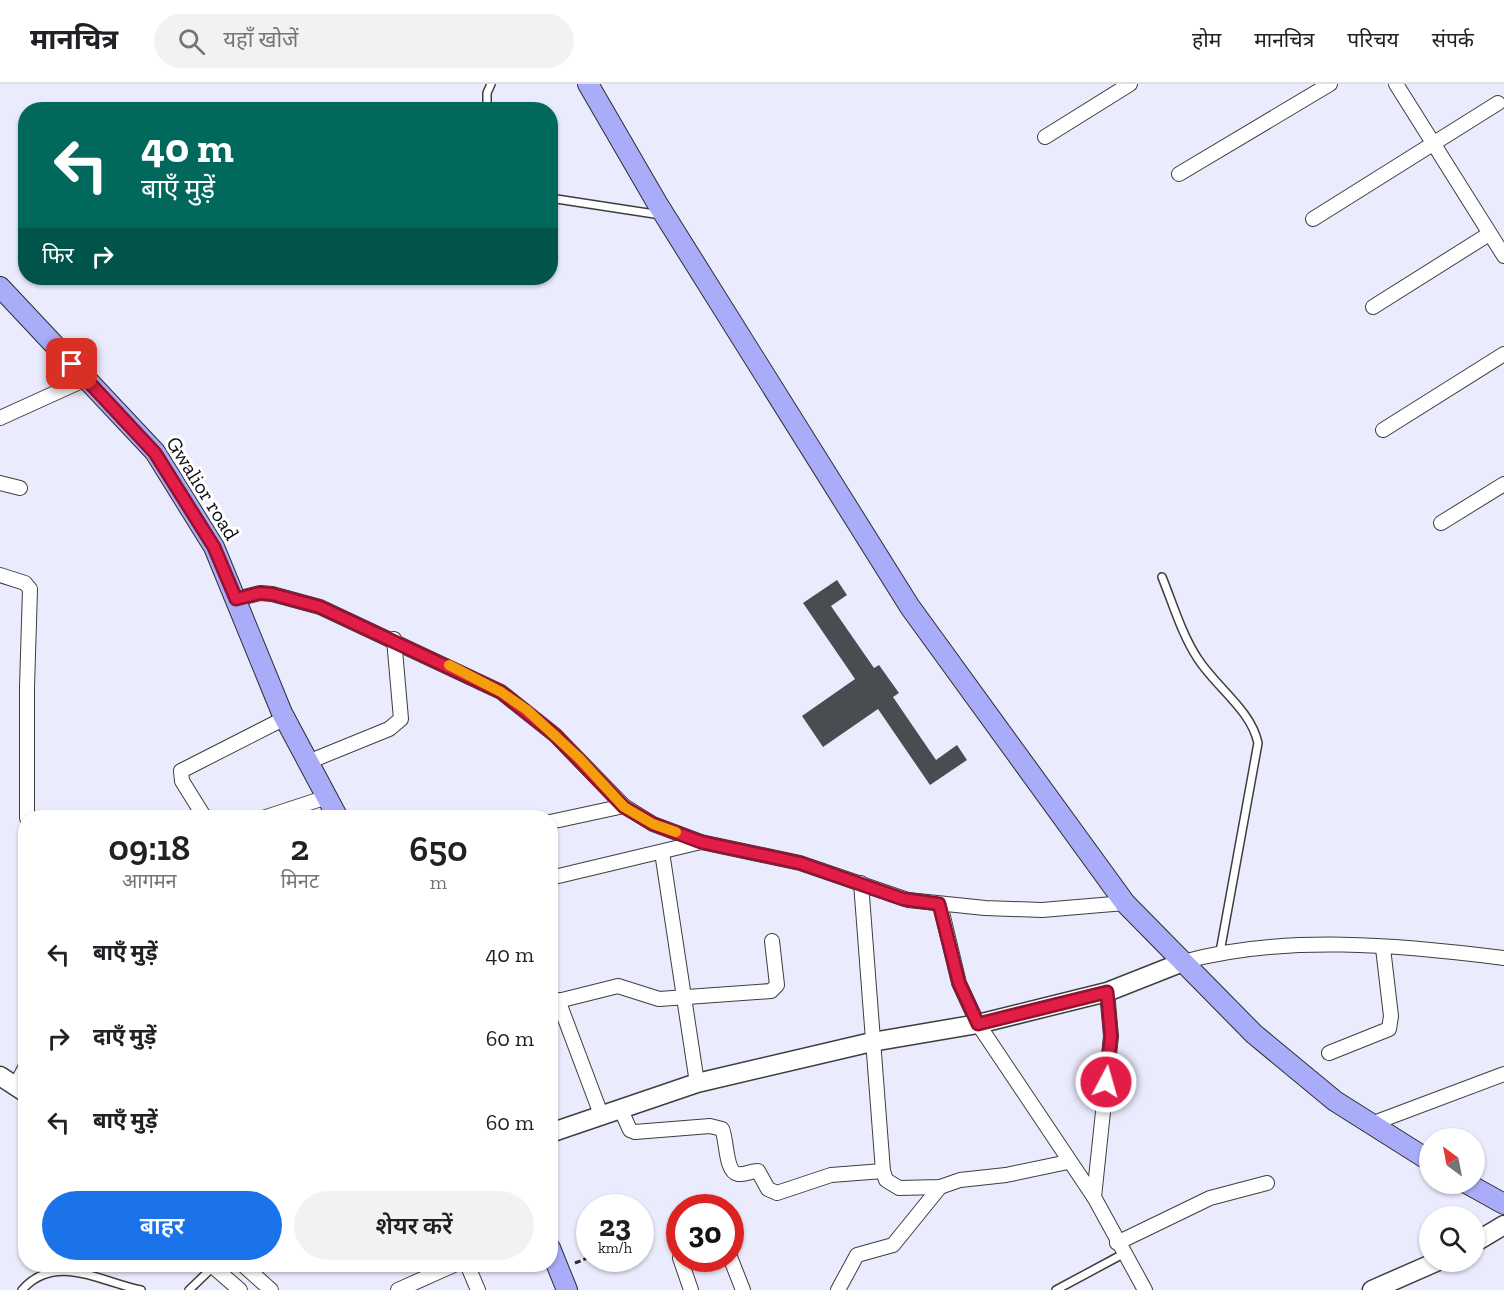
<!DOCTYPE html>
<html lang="hi">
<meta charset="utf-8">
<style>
:root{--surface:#fff;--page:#f2f2f2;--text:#202124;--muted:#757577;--line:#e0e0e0;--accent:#1a73e8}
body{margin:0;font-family:"Zilla Slab","Noto Sans Devanagari",serif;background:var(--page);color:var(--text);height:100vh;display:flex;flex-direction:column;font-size:22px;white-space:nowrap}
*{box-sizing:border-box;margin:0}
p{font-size:20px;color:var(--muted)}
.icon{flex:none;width:33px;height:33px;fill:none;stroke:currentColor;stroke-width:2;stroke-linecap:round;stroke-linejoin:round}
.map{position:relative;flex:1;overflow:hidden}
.sheet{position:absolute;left:18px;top:726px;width:540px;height:462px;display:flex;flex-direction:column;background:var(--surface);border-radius:24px;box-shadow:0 2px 4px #0004}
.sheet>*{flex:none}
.guide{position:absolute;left:18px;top:18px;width:540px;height:183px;border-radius:24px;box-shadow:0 2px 4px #0004;background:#00695c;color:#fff;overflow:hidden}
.needle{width:39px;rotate:328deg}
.fabs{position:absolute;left:1419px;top:1044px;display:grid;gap:12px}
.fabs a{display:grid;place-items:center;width:66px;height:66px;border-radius:50%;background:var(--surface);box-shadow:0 2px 4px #0004;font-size:30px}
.speed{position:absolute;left:576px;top:1110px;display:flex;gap:12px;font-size:30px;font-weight:700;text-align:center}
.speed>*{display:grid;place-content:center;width:78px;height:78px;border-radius:50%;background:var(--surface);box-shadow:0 2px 4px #0004;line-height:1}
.speed small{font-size:15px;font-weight:400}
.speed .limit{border:9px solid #d22;background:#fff;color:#111}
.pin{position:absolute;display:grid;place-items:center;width:51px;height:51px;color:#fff;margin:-26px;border-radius:12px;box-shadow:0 3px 9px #0006}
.me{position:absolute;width:66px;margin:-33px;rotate:6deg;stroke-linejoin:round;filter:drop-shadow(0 0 4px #0008)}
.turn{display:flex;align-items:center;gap:21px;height:126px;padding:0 24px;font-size:27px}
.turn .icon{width:78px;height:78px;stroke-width:2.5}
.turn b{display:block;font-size:42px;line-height:51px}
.then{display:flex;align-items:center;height:57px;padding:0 24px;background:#0003;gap:12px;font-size:22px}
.eta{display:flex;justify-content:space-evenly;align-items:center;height:102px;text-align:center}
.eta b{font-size:36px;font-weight:600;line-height:42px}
.cta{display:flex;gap:12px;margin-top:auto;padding:12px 24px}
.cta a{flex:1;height:69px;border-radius:36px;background:var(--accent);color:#fff;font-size:24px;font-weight:600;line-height:69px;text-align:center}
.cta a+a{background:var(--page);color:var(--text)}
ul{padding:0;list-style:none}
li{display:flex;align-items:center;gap:18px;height:84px;padding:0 24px}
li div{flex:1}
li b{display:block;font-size:22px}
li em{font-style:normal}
header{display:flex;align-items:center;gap:36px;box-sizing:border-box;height:84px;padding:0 30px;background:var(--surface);border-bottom:2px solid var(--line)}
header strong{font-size:28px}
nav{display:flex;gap:33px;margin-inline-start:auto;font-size:21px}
.search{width:420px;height:54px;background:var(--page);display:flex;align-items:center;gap:15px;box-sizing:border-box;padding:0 21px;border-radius:33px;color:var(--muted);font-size:22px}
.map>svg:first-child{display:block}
.building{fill:#484d52}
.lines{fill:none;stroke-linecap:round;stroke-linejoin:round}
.service-casing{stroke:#3e3e3e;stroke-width:10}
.minor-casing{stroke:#3e3e3e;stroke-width:16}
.tertiary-casing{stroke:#3e3e3e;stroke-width:21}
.secondary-casing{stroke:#2d2d2d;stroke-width:22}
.path{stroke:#2d2d2d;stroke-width:3;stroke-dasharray:6 3;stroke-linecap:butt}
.service{stroke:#fff;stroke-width:7}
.minor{stroke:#fff;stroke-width:14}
.tertiary{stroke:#fff;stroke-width:18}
.secondary{stroke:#a9acf9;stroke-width:20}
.route-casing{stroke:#92132f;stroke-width:15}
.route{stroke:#e11d48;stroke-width:10}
.slow{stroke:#f59e0b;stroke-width:10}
.labels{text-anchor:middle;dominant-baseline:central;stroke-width:6;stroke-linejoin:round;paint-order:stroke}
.street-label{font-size:21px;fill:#0b0b0b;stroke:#fff}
</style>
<header>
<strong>मानचित्र</strong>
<div class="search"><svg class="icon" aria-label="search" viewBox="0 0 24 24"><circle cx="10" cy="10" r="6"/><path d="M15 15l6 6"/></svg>यहाँ खोजें</div>
<nav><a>होम</a><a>मानचित्र</a><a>परिचय</a><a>संपर्क</a></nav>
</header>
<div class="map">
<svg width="1504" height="1206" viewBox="0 0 1504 1206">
<rect width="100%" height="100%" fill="#eaecfd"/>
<polygon class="building" points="837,496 847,511 831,522 874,584 879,581 899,609 893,613 936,676 957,661 967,676 930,701 878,625 823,663 802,632 855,595 803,519"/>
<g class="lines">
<g class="service-casing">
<g id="service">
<polyline points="487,26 487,9 491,0"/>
<polyline points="550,114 661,131"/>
<path d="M1162,493C1173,520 1182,551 1198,575C1216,603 1251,626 1258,659L1220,868"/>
<path d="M22,1206C55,1168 101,1198 141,1206"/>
<polyline points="189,1206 213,1183"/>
<polyline points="1056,1206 1123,1170"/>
</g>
</g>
<g class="minor-casing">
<g id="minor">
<polyline points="1396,0 1504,172"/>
<polyline points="1045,53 1130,0"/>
<polyline points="1179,90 1330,0"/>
<polyline points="1313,135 1498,19"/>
<polyline points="1373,223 1489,150"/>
<polyline points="0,334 86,295"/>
<polyline points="1383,346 1504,270"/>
<polyline points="0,399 20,404"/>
<polyline points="1441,439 1504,400"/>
<polyline points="0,491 25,499 30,505 27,603 27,734"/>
<polyline points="236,515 260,509 272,510 320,523 501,608 555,651 624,722 653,740 701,758 800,779 908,816 985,824 1042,826 1125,819"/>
<polyline points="308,678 389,645 401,635 394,555"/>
<polyline points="205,734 182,697 181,687 285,634"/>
<polyline points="263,734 327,713"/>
<polyline points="550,738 624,722"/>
<polyline points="662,768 697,999"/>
<polyline points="550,794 701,758"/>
<polyline points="861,799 883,1087 886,1096 899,1104 940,1103 960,1096 1006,1091 1068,1078"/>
<polyline points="940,820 959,899 978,940 1094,1113"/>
<polyline points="26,822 26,874"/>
<path d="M1183,878C1284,850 1401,861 1504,874"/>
<polyline points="1107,908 1111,952 1094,1113 1145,1206"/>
<polyline points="558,916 602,1033"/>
<polyline points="550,919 618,902 659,915 771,907 777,901 772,857"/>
<polyline points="1329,969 1389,945 1391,932 1383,864"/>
<polyline points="15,1003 26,982"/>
<path d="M621,1026L630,1046L635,1048L710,1042L722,1045C727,1055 725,1088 738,1090C744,1091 751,1087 758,1087L768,1105L777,1109L831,1091L883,1087"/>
<polyline points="1371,1040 1504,990"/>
<polyline points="1117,1159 1210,1114 1267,1099"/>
<polyline points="730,1173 743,1206"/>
<polyline points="680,1174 691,1206"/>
<polyline points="210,1180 240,1206"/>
<polyline points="242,1180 271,1206"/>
<polyline points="467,1180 478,1206"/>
<polyline points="398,1206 456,1180"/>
<polyline points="838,1206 857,1171 893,1161 940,1103"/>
</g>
</g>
<g class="tertiary-casing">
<g id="tertiary">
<polyline points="0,992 26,1009"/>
<polyline points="550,1049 697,999 872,958 978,940 1107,908 1183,878"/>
<polyline points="1474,1159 1504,1141"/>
<polyline points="1372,1206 1436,1178"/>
</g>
</g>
<g class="secondary-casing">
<g id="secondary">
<polyline points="588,0 657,119 910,523 1125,819 1254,950 1335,1017 1430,1077"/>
<polyline points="0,203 155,368 214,463 282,629 338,734"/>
<polyline points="1468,1100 1504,1120"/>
<polyline points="550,1164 567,1206"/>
</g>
</g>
<polyline class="path" points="575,1179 590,1173"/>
<use href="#service" class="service"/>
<use href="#minor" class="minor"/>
<use href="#tertiary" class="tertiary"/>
<use href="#secondary" class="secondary"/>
</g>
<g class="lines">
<g class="route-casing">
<polyline id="route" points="72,280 155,369 214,463 236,515 260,509 272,510 320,523 501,608 555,651 624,723 653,740 701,758 800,779 903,815 939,820 959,899 978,940 1107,908 1111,952 1106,998"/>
</g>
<use href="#route" class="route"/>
<polyline class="slow" points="449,581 501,608 527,626 579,674 624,723 653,740 676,748"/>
</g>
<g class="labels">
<g class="street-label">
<text transform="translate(203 404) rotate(58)">Gwalior road</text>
</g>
</g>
</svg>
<div class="fabs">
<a><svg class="needle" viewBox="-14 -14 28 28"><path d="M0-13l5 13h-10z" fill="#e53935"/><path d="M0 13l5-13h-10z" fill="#757577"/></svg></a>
<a><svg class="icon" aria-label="search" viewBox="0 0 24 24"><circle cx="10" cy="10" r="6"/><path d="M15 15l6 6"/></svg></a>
</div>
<div class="speed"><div>23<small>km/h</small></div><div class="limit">30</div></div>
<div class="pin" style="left:72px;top:280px;background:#d93025"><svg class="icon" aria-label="arrive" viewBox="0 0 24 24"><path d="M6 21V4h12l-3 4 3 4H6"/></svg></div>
<svg class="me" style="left:1106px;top:998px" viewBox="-20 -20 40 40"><circle r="17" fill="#e11d48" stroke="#fff" stroke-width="3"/><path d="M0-11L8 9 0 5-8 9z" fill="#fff"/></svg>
<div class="guide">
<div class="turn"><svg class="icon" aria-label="left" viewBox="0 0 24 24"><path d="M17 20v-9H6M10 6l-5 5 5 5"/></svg><div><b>40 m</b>बाएँ मुड़ें</div></div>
<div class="then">फिर<svg class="icon" aria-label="right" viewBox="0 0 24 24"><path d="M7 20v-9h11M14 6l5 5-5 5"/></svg></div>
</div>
<section class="sheet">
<div class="eta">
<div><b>09:18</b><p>आगमन</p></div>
<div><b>2</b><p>मिनट</p></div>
<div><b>650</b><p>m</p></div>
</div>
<ul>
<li><svg class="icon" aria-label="left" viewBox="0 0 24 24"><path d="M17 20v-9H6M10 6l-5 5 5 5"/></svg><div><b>बाएँ मुड़ें</b></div><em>40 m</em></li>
<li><svg class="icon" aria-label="right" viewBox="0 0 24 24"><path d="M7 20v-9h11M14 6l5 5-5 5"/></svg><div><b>दाएँ मुड़ें</b></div><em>60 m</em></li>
<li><svg class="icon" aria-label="left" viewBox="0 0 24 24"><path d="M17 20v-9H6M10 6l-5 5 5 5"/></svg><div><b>बाएँ मुड़ें</b></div><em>60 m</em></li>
</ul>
<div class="cta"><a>बाहर</a><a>शेयर करें</a></div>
</section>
</div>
